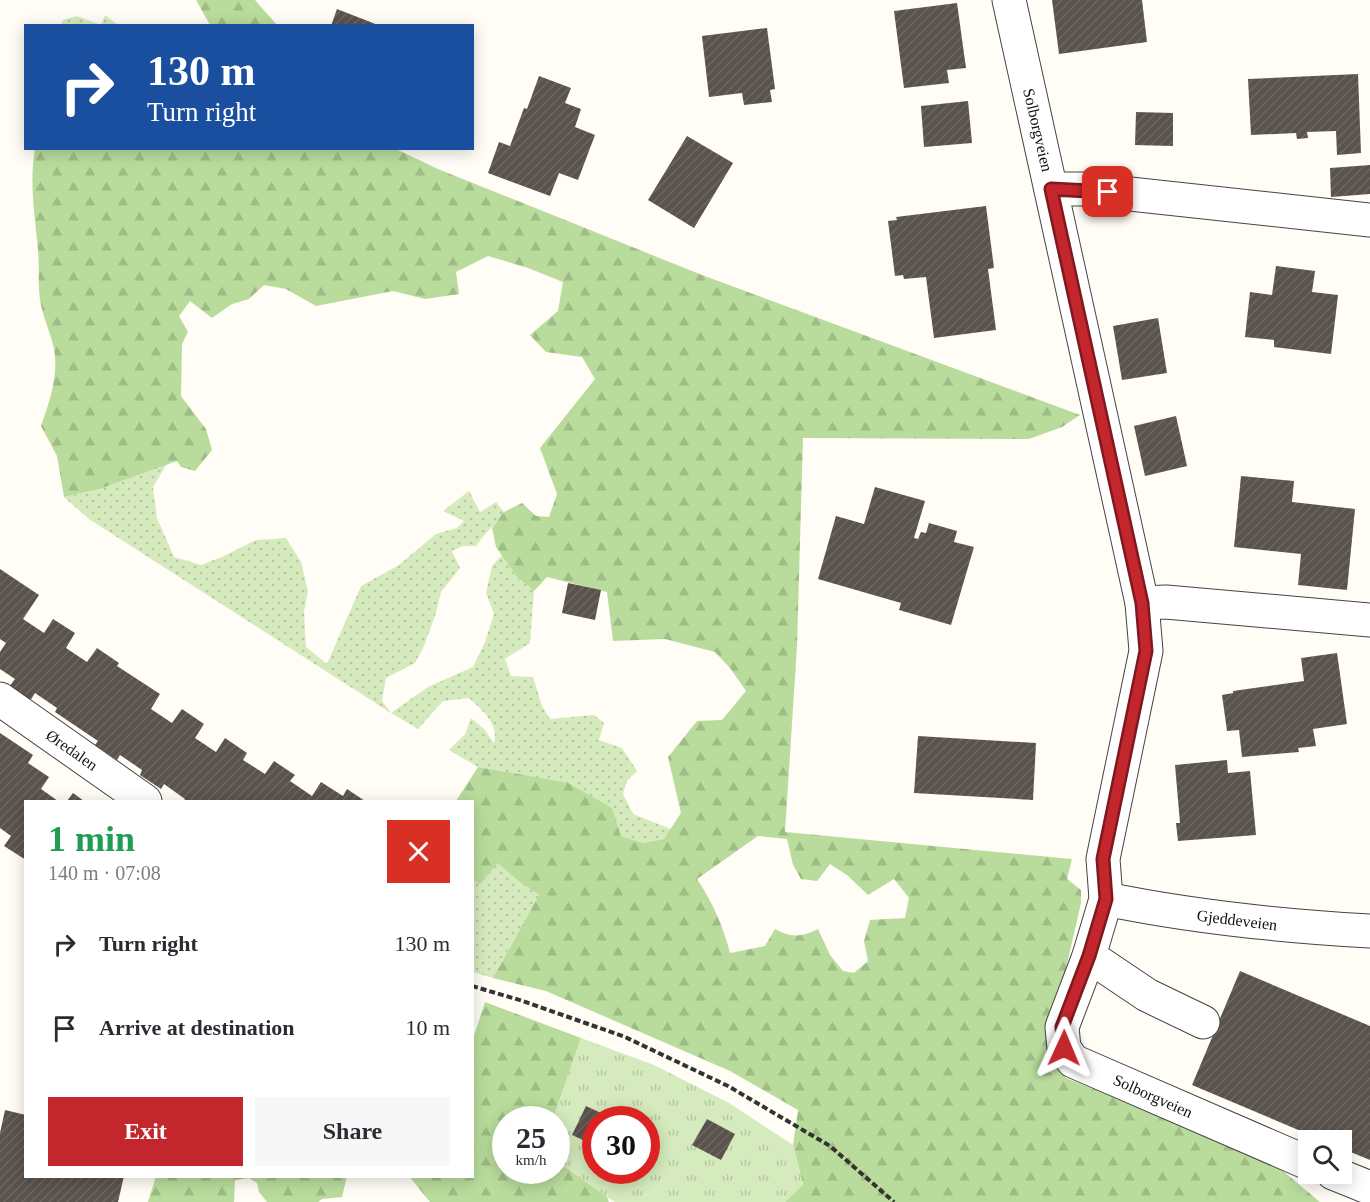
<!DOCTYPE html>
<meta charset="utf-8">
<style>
:root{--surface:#fff;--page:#f7f7f7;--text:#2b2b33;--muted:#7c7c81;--accent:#c4262e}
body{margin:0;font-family:"Times New Roman",serif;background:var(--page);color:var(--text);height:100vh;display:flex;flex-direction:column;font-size:22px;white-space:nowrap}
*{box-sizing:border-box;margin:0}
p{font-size:20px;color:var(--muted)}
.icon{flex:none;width:33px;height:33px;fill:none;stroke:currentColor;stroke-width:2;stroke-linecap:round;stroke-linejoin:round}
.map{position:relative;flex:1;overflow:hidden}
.panel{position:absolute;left:24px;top:800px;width:450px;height:378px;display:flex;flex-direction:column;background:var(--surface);border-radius:0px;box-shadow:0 3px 15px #0003}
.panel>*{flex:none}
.top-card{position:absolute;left:24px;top:24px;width:450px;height:126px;border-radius:0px;box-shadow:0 3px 15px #0003;background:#1a4fa0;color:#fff;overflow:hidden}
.buttons{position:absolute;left:1298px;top:1130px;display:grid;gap:12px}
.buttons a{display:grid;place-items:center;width:54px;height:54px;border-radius:0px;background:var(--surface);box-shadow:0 3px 15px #0003;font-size:30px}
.speed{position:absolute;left:492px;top:1106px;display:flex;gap:12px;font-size:30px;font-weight:700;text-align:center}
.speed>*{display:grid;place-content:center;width:78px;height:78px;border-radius:50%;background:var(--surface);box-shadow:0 3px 15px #0003;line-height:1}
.speed small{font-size:15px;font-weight:400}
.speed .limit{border:9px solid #d22;background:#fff;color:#111}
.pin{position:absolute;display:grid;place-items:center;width:51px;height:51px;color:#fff;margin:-26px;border-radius:12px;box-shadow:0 3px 9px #0006}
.me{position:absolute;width:66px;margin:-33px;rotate:1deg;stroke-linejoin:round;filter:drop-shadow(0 0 4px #0008)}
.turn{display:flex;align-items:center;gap:21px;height:126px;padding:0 24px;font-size:27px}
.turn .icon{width:78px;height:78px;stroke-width:2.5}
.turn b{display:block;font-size:42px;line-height:51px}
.round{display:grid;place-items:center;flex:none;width:63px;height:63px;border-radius:0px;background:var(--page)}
.summary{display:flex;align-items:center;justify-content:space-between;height:102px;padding:0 24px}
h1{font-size:36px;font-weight:600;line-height:45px;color:#1e9e55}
.primary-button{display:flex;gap:12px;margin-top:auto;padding:12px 24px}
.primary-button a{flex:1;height:69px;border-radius:0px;background:var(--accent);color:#fff;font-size:24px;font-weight:600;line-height:69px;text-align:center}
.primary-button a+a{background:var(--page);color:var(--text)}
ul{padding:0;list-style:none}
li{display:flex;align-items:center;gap:18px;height:84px;padding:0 24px}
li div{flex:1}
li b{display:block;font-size:22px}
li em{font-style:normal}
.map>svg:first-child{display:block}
.grass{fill:url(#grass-dots)}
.forest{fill:url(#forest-firs);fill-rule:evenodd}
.park{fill:url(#park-tufts);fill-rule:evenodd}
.building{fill:url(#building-hatch)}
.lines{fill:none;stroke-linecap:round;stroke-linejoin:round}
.minor-casing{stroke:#444;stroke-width:35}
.path{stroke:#333;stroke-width:4;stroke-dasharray:6 3;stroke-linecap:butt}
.minor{stroke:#fff;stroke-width:33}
.route-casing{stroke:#7f191e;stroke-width:15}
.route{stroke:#c4262e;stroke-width:10}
.labels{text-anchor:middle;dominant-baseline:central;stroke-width:6;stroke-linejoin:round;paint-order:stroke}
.street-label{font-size:16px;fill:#111;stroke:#fff}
</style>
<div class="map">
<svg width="1370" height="1202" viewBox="0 0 1370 1202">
<defs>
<pattern id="grass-dots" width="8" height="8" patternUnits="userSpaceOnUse" patternTransform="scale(1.5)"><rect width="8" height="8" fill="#d5ebbd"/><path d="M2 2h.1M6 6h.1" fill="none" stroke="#b6c8a1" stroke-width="1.8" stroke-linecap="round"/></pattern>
<pattern id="forest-firs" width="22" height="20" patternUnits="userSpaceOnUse" patternTransform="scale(1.5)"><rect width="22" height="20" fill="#b9dc9c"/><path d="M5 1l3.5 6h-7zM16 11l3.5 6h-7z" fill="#9ebc85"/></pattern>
<pattern id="park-tufts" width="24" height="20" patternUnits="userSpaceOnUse" patternTransform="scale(1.5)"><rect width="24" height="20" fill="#d5ebbd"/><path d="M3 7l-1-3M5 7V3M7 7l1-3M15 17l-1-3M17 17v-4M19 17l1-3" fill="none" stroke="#b6c8a1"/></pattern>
<pattern id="building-hatch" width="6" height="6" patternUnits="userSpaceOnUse" patternTransform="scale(1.5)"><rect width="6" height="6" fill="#5a524d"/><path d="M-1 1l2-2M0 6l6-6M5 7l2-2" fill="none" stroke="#6d6662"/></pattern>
</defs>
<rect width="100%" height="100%" fill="#fffdf5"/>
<g class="grass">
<polygon points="105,15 118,25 61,25 63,20 77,16 101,25"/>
<path d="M166,465L153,487L157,518L174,557L201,565L222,557L256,540L286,538L301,562L308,591L304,612L306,647L327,664L361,586L399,565L436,534L457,528L464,521L443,511L469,491L480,512L496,502L504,512C495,525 485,533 476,546H463L452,551L460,568L441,592L436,613L424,646L415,663L386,678L382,701L391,713L428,687L473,667L485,642L494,614L486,593L492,566L502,555L517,577L534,591L530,643L505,659L511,676L533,677L542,706L550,719L594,715L604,723L599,740L622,748L637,771L627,781L623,794L633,814L671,829L664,839L643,843L620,836L568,784L478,767L449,750L465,734L471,718L484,729L494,743C499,723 482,710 469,698L443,701L418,729L391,713L89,519L64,497L100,489Z"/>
<polygon points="498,862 517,880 539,895 493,978 473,972 472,880 480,883"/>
</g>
<g class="forest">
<polygon points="196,0 255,0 277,25 210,25"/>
<path d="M35,149H396L438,169L702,275L1080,415L1062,427L1029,439L803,438L797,646L785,832L1072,859L1067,879L1081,890V903L1049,1042L1058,1067L1066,1078L1270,1160L1320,1202H785L803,1184L793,1145L798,1110L730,1071L546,991L493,978L539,895L517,880L498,863L480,884L473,880L472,801H456L478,767L568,783L612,808L621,836L643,843L664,839L681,813L668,757L697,721L722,720L746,691L730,668L715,652L665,639L613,641L607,592L547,577L534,591L517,577L496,547L492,528L504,512L522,503L536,516L549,517L557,494L540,448L595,379L582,357L546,352L530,335L558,311L563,282L528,268L488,256L456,272L459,294L425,299L393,291L316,306L286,289L264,285L249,299L232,304L212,318L190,301L179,316L188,332L182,344L181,396L206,429L212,450L195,471L181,467L177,461L100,489L64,497L57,456L41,426C49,403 59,375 54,349C51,334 44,320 41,305C37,286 40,268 38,250C35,215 29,183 35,149ZM758,836L787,839L793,865L801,879L817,881L830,864L847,875L868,895L894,879L909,898L905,918L870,920L864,941L868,961L854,973L843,971L830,955L818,929C803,937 790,938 775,929L765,946L730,953C723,926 713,903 697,879Z"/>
<polygon points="485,1002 581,1038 553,1119 506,1119 506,1170 556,1170 557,1161 607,1197 609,1202 430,1202 409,1176 472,1176 473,1039"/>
<polygon points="156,1176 347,1176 342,1197 322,1199 318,1202 267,1202 259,1192 257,1183 249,1178 235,1180 234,1202 148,1202"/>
</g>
<path class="park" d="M581,1038L654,1065L729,1103L793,1145L803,1184L785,1202H615L607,1197L557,1161L556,1119H553ZM596,1119H646V1170H596Z"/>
<g class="building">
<polygon points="1052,0 1142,0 1147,42 1059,54"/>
<polygon points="957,3 966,68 947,70 949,83 904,88 894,11"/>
<polygon points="337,9 378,25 378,26 331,26"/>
<polygon points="767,28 775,89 770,90 772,102 744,105 742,93 709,97 702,36"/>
<polygon points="1358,74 1361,153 1337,155 1336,131 1307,132 1308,138 1297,139 1296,133 1251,135 1248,79"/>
<polygon points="539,76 571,88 565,103 581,109 575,127 595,135 578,180 559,173 550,196 488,173 499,142 510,146 524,108 527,109"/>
<polygon points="968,101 972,143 924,147 921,106"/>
<polygon points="1136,112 1173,113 1173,146 1135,145"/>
<polygon points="687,136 733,163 694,228 648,200"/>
<polygon points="1370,165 1370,194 1331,197 1330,168"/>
<polygon points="986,206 994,268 988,269 996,330 934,338 926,277 904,279 903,275 895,276 888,221 897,220 896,217"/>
<polygon points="1276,266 1315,271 1312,292 1338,295 1331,354 1274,347 1274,340 1245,337 1250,292 1272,295"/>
<polygon points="1158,318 1167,373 1122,380 1113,326"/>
<polygon points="1176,416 1187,466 1145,476 1134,426"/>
<polygon points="1241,476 1294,481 1292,502 1355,509 1347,590 1298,585 1301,554 1234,547"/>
<polygon points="875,487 925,501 914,538 918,539 921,532 926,533 929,523 957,531 954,542 974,547 951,625 899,610 901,603 818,579 836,516 864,524"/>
<polygon points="0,569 39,595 23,619 44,633 53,619 75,633 66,648 87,662 97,648 119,663 117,666 160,694 151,709 172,723 182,709 204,724 195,738 216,752 225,738 247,753 243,760 265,774 274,761 295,775 290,781 312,796 321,782 343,796 347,789 365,801 184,801 185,799 164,784 161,789 140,775 142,770 120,755 117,760 95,745 98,741 55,712 57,708 35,693 30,701 9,687 15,679 0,669 0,652 6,643 0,639"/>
<polygon points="568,583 601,590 595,620 562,613"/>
<polygon points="1337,653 1347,724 1313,729 1316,746 1298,748 1299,752 1242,757 1239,730 1227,731 1222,695 1233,693 1233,691 1304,681 1301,658"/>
<polygon points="0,733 33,755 28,763 49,777 41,789 58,801 26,801 26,860 4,846 11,836 0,828"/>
<polygon points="918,736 1036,743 1033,800 914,793"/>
<polygon points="1227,760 1228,773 1250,771 1256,835 1178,841 1176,823 1180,823 1175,765"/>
<polygon points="73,793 84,801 67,801"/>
<polygon points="1240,971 1370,1026 1370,1160 1341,1148 1341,1140 1322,1140 1192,1085"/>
<polygon points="586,1106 614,1119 596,1119 596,1146 572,1135"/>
<polygon points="5,1110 26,1115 26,1176 124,1176 118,1202 0,1202 0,1133"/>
<polygon points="707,1119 735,1134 721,1160 692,1145"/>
</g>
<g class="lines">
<g class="minor-casing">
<g id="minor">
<polyline points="1009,0 1142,603 1146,651 1103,859 1106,899 1089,956 1062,1027 1064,1048 1073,1061 1308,1163"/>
<polyline points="1051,189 1084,189 1370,220"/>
<polyline points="1142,603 1166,602 1370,620"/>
<polyline points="0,699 145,801"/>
<path d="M1106,899C1193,917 1281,926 1370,931"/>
<polyline points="1089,956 1147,995 1203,1022"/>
<polyline points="1333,1173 1370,1188"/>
</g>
</g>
<polyline class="path" points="472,986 523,1001 625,1037 728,1086 830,1146 894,1202"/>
<use href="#minor" class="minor"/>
</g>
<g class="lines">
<g class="route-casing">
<polyline id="route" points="1064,1048 1062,1027 1089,956 1106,899 1103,859 1146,651 1142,603 1051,189 1108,192"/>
</g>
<use href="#route" class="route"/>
</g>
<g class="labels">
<g class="street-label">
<text transform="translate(1038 130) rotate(77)">Solborgveien</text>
<text transform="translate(72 750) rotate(35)">Øredalen</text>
<text transform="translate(1237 920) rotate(7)">Gjeddeveien</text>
<text transform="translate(1153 1096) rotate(24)">Solborgveien</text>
</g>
</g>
</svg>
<div class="buttons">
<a><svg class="icon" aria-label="search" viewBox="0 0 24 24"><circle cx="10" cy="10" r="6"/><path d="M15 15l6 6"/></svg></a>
</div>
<div class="speed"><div>25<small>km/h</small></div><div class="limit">30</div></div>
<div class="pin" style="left:1108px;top:192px;background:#d93025"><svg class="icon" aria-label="arrive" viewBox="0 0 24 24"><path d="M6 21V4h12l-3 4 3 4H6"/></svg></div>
<svg class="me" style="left:1064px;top:1048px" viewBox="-20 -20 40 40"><path d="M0-17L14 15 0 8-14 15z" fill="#c4262e" stroke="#fff" stroke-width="4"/></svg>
<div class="top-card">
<div class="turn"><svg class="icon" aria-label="right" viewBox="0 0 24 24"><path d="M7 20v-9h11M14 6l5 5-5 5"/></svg><div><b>130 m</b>Turn right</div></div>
</div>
<section class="panel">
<div class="summary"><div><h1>1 min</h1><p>140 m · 07:08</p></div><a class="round" style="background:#d93025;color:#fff"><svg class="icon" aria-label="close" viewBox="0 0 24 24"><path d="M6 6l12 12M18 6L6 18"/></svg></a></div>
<ul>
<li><svg class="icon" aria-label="right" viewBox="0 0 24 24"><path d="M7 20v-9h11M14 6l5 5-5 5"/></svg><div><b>Turn right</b></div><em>130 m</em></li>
<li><svg class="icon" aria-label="arrive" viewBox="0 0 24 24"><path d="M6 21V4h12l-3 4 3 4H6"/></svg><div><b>Arrive at destination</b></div><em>10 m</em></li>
</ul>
<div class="primary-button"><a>Exit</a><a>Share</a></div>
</section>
</div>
